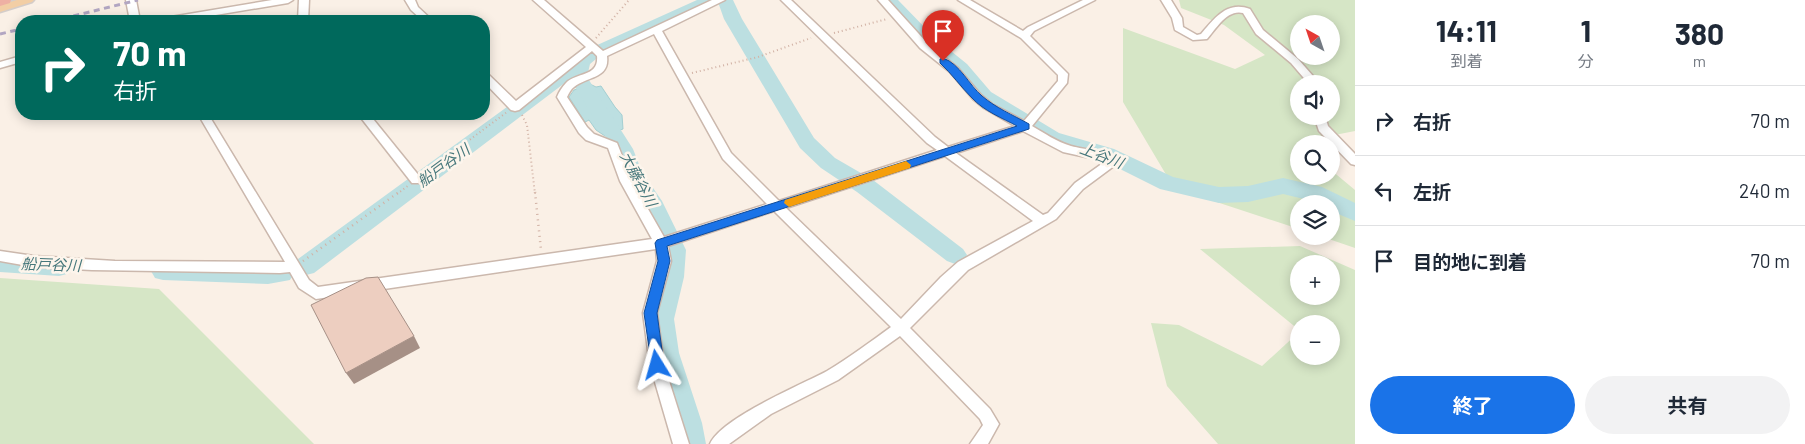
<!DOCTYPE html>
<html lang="ja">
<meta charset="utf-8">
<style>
:root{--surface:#fff;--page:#f2f2f3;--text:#1f2937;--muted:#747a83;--line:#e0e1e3;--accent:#1a73e8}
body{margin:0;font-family:Barlow,"Noto Sans JP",sans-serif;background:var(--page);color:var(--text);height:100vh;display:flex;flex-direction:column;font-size:19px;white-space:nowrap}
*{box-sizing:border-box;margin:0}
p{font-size:16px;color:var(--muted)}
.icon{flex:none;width:28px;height:28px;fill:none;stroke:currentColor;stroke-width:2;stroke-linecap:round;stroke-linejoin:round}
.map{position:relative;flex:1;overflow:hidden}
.sheet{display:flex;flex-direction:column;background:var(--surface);width:450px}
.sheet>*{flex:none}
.hud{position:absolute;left:15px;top:15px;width:475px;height:105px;border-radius:20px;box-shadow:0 2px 12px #0003;background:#00695c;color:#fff;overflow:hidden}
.needle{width:32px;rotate:320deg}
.buttons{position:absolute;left:1290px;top:15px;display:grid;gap:10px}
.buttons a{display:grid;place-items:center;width:50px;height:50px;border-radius:50%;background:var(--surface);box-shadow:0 2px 12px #0003;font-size:25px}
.pin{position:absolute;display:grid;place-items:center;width:42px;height:42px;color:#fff;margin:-51px -21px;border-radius:50% 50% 50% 0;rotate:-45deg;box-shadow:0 0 5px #0007}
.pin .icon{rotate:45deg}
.me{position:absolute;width:55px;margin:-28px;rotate:352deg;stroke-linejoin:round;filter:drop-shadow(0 0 4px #0008)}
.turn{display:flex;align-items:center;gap:18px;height:105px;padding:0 15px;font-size:22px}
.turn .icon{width:65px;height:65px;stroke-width:2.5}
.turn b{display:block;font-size:35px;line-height:42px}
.eta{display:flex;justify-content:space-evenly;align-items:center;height:85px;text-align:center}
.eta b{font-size:30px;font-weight:700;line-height:35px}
.action{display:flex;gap:10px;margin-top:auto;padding:10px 15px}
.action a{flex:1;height:58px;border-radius:30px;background:var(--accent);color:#fff;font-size:20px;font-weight:700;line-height:58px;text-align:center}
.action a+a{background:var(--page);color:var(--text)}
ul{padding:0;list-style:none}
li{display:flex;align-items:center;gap:15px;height:70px;padding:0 15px;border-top:1px solid var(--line)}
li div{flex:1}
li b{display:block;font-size:19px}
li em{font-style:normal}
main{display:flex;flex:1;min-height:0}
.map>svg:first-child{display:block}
.green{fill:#d6e6c6;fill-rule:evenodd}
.water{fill:#bcdfe1;stroke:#a4cfd2}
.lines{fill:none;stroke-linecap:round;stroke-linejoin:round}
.river{fill:#bcdfe1;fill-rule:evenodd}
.minor-casing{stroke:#cbb8ad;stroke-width:3}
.major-casing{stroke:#d4cdca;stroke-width:3}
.highway-casing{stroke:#d4cdca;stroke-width:2}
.path-far1{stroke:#d1b1a4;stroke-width:2;stroke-dasharray:1 3;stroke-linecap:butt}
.path{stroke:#d1b1a4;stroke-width:2.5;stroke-dasharray:1 4.5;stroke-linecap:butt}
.minor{fill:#fff;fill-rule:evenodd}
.major{fill:#f2cea5;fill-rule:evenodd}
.highway{fill:#eeb0a3;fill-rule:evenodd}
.rail{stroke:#b2a6c2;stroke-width:3;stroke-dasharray:6 4.5;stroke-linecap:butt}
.shaded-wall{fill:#a69086}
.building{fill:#edcec0;stroke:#a69086}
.route{fill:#1a73e8;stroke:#114b97}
.slow{fill:#f59e0b}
.labels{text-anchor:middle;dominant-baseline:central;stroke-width:5;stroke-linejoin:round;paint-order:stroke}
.water-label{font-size:15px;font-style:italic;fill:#46777b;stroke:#fdf5ec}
</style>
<main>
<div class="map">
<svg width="1355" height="444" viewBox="0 0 1355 444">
<rect width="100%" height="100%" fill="#faf0e6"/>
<g class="green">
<path d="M1179,0H1355V131L1299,142L1300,144H1299V176H1331V170L1355,190V248L1320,236H1331V204H1299V229L1174,188L1123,102V28L1235,69L1265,55L1224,25L1181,8ZM1299,24H1331V56H1299ZM1299,84H1331V116H1299Z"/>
<path d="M1300,246L1355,270V444H1218L1167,386L1151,323L1179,325L1262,366L1299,332V356H1331V324H1299V330L1200,249ZM1299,264H1331V296H1299Z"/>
<polygon points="0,278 159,289 314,444 0,444"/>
</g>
<polygon class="water" points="590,84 596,87 601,86 615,107 622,115 623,129 605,136 596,130 589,120 585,122 569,97 574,90"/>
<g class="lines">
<g class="river">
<polygon points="697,0 733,0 742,19 814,138 835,158 873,180 963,249 967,255 963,261 955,264 947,261 857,192 821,168 800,148 724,19 718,2 596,59 590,64 587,77 633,149 642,172 662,201 686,250 684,277 674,319 679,353 702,423 706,444 678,444 674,423 653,353 648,319 660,277 662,250 644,210 621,174 613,149 570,79 314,273 306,275 298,273 294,266 298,259 584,51"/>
<polygon points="881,0 898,0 936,39 967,64 991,92 1059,133 1114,149 1173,177 1219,187 1248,186 1283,178 1322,187 1355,203 1355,221 1331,211 1331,204 1317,204 1308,200 1283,194 1248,202 1219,203 1160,189 1100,159 1045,143 977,100 953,72 924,47"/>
<polygon points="0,254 59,258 67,260 71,267 67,274 59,276 0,272"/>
<polygon points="163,262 282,263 290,266 294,273 290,280 268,284 163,280 155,278 151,271 155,264"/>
</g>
<g class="minor-casing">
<g id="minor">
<polygon points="126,0 136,0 140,21 130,21"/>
<polygon points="272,0 293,0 288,3 180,21 160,21 165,18"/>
<polygon points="299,0 309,0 308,21 298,21"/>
<polygon points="405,0 415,0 418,7 433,21 423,21 411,10"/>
<path d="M533,0H544L603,51L712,0H725L662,31L731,153L779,201L937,150L927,143L781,0H791L935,137L948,147L1015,126L984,108L973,99L950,72L920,48L878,0H888L928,44L958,68L981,95L992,104L1024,121L1058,81V75L1021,38L958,0H970L1023,31L1028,27L1083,0H1095L1034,31L1030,36L1068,74L1067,83L1032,126C1044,133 1057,142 1071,146C1085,150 1108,150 1118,163L1083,189L1056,219L968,270L910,328L990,409L999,424L988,444H970L983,425L980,419L900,336L838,380L771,414L729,444H710C721,418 801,385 827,371C849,358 870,342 891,327L774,211L668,246L671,261L657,313L664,365L689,444H673L650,365L643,313L657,261L656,249L316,299L299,288L290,272L280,273L92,270L34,267L0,261V251L34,256L115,261L285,262L198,114H208L309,280L318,287L652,239L620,181L608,148L586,140L579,133L557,97C559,92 562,87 566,83C577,72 599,77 597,56L592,51L519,110L515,111L511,110L484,82V73L488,74L516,101L586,47ZM654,34L723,159L767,204L664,237L632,181L617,143L594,134L587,127L567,97C569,93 571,89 574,87C587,76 610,79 607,56ZM1023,131L1063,152L1095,159L1103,163L1075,183L1048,213L1043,215L956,153ZM945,156L1033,221L958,262L941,277L901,319L786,208Z"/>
<path d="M1161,0H1171L1182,18L1183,27L1197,35L1201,34C1214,19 1227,0 1250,9L1263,30L1298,59L1320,84H1309L1291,63L1256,34L1243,13C1227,9 1216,29 1207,39L1193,40L1175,30L1172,18Z"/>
<polygon points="21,56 21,62 0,68 0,62"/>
<polygon points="358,114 369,114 420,177 422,180 420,183 412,183"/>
<polygon points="1314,116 1325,116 1328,126 1355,154 1355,165 1351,164 1319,131"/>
</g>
</g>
<g class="major-casing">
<polygon id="major" points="17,0 34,0 32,2 0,12 0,5"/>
</g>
<g class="highway-casing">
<polygon id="highway" points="0,0 11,0 10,3 0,6"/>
</g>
<g class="path-far1">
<polyline points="834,33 887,19"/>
<polyline points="596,38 629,0"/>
<polyline points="692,73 758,57 811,38"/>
<polyline points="522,115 527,125 535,194"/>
<polyline points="425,173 507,112"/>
<polyline points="397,194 409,185"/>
</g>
<g class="path">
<polyline points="535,192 541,250"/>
<polyline points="303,261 399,192"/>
</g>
<use href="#minor" class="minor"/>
<use href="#major" class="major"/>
<use href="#highway" class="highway"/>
<g class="rail">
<polyline points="53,21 138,0"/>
<polyline points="0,34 21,29"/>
</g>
</g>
<polygon class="shaded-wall" points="414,336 420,348 354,384 346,373"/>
<polygon class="building" points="378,277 414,336 346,373 311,305 366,278"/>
<path class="route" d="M943,58C960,64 969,85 982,96C996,108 1013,115 1029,124V129L667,246L670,261L657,313L664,365L662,369L657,371L652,369L644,313L658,261L655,243L657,240L1017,126C1002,118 984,111 972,98C961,87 952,74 940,63V59Z"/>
<polygon class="slow" points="906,161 911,165 910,168 789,207 784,203 785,200"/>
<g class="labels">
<g class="water-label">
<text transform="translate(1102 155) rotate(21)">上谷川</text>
<text transform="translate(443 165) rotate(-36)">船戸谷川</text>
<text transform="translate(639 179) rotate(62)">大藤谷川</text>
<text transform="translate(51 264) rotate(2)">船戸谷川</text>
</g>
</g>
</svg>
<div class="buttons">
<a><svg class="needle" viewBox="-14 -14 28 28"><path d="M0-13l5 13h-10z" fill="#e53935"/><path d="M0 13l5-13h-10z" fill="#747a83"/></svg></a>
<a><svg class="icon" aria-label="sound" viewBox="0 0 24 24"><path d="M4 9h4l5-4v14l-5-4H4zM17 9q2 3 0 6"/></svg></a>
<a><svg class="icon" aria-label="search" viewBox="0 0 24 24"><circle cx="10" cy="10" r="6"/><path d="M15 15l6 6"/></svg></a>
<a><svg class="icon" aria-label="layers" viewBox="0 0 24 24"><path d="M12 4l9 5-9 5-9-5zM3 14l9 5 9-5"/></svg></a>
<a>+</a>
<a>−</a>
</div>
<div class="pin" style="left:943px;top:61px;background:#d93025"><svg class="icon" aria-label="arrive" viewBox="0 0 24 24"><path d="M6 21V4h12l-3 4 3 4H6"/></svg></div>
<svg class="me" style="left:657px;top:365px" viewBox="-20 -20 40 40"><path d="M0-17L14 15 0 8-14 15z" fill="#1a73e8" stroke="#fff" stroke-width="4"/></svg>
<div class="hud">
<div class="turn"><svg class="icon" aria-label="right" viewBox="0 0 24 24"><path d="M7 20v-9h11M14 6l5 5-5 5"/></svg><div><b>70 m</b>右折</div></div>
</div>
</div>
<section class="sheet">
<div class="eta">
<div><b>14:11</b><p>到着</p></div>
<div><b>1</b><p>分</p></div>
<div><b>380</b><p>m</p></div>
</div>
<ul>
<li><svg class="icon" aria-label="right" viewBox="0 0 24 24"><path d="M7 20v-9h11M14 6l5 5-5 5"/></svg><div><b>右折</b></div><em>70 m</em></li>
<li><svg class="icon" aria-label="left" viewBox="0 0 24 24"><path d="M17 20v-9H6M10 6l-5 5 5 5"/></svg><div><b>左折</b></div><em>240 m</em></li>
<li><svg class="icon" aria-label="arrive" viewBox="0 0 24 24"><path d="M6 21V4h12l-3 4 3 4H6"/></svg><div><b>目的地に到着</b></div><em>70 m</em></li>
</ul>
<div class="action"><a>終了</a><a>共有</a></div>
</section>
</main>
